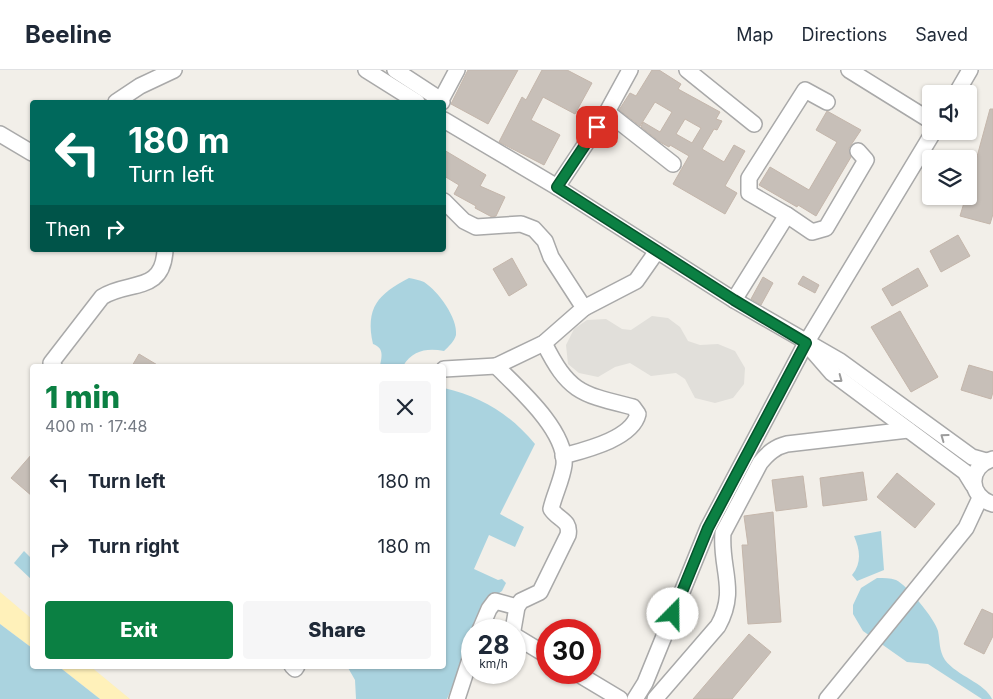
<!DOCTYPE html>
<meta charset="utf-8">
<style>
:root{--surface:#fff;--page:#f6f6f7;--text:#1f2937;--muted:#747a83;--line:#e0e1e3;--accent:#0b8043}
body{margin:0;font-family:Inter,sans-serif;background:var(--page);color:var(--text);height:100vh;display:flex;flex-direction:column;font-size:19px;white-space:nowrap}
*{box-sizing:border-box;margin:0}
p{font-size:16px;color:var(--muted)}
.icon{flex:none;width:28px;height:28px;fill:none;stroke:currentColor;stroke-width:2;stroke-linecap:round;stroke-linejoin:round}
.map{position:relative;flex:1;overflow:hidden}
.details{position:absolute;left:30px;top:294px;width:416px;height:305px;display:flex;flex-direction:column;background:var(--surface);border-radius:5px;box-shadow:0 1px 4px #0004}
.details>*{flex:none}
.banner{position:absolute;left:30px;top:30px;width:416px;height:152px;border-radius:5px;box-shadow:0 1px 4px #0004;background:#00695c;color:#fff;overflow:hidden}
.controls{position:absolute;left:922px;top:15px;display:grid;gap:10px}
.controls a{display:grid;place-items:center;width:55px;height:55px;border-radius:5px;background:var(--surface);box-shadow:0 1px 4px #0004;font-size:25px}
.speed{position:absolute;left:461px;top:549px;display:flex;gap:10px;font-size:25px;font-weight:700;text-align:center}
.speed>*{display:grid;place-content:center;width:65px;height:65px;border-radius:50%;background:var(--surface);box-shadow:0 1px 4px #0004;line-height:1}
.speed small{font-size:12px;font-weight:400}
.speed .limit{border:8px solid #d22;background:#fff;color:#111}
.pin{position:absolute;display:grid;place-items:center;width:42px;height:42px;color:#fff;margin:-21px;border-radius:10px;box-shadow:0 2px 8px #0006}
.me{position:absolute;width:55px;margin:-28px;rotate:22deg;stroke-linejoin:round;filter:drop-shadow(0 0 4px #0008)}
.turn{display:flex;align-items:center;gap:18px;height:105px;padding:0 15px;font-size:22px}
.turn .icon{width:65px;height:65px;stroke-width:2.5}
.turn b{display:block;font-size:35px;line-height:42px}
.then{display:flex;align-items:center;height:48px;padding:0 15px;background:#0003;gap:10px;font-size:19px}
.round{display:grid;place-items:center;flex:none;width:52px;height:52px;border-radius:5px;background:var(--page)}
.overview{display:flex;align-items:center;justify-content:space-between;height:85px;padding:0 15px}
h1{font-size:30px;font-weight:800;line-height:38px;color:var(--accent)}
.action{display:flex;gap:10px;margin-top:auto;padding:10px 15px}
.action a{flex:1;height:58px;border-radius:5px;background:var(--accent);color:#fff;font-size:20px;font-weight:800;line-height:58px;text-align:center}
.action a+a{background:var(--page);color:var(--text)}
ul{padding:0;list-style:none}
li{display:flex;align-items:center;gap:15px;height:65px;padding:0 15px}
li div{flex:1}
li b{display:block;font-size:19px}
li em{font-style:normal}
header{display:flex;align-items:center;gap:30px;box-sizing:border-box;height:70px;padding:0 25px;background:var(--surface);border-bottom:1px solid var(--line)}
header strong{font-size:24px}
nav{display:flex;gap:28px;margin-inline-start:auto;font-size:18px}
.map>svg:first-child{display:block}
.airport{fill:#e1dfda}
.sand{fill:#fff1ba}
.water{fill:#aad3df}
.building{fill:#c7bfb8;stroke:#c4b6ab;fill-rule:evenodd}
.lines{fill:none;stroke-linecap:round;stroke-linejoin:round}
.minor-casing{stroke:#a9a9a9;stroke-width:18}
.minor{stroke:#fff;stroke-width:15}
.oneway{stroke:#9c9c9c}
.route-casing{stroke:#07532c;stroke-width:12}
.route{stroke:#0b8043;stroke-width:9}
</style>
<header>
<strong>Beeline</strong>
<nav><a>Map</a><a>Directions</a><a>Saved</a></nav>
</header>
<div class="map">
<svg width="993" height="629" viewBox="0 0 993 629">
<rect width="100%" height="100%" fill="#f2efe9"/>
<polygon class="airport" points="652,246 668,248 680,257 688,271 700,275 718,274 735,281 745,298 744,314 733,328 715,333 695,328 685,309 676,303 651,306 630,293 615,297 598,307 579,303 568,294 566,275 574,259 587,250 606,249 622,259 631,260"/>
<g class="sand">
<polygon points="0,522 32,549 32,578 0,554"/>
<polygon points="58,596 90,596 130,629 100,629"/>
</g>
<g class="water">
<path d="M409,208C414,209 420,210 424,212C438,221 458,248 456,265C454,272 449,276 444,281C427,278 413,280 403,296H380C382,286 384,278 373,274C365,238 378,224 409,208Z"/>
<path d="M444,318C482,327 510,344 535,374L500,444L524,457L515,477L489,465L474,499L498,510L502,509L506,513L502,521L492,528L476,560H472V568L447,629H356L355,610L347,596H444Z"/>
<path d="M881,461L884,500L857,511L852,505C862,493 860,480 854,466Z"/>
<polygon points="24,481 32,489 32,510 14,493"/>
<path d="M877,508C884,508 890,508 896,510C907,515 935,549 938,561C940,571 939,581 945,590C957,606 985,613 992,629H982L928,594L907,592L863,561L853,544V535L861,518Z"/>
<polygon points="0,554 32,578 32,596 58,596 100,629 0,629"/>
</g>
<g class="building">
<polygon points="468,0 518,0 488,54 451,34"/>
<polygon points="542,0 567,0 592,13 575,44 543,27 531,50 560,65 544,95 499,72 522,27 526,30"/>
<path d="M652,0H659L681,14L678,19L720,42L716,49L722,51L717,60L714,59L702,79L724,92L734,75L745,81L725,116L737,123L725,144L673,114L689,86L670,75L669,77L660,72L641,57L643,52L660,62L672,42L655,32L640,56L619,40L630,23L636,26ZM685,49L701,58L692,73L676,64Z"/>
<polygon points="990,39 993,39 993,144 990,154 960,146 966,126 969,126 969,116"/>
<polygon points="827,41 861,60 849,78 851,87 816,146 798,135 797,137 759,115 770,97 809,120 837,72 816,60"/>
<polygon points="444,80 486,105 480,116 505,127 496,146 492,147 475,138 476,136 454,124 459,115 444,106"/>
<polygon points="958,165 970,186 941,202 930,181"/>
<polygon points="512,188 527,215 509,226 493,199"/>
<polygon points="918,198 928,216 892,236 882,219"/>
<polygon points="803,206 819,215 815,223 798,214"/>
<polygon points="763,207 773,213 761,235 751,229"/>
<polygon points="900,241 938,307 911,322 871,257"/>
<polygon points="139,284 159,296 132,296"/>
<polygon points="969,295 993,302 993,322 991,329 961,320"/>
<polygon points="32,384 32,426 11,408"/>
<polygon points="863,402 867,430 823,436 820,408"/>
<polygon points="897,403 935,434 915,458 877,427"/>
<polygon points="803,406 807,437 776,441 772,410"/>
<polygon points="773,442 781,552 748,554 742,475 748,475 744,446"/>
<polygon points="982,539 993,544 993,566 984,584 964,574"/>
<polygon points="749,564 771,582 732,629 693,629"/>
</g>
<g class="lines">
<g class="minor-casing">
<g id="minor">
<polyline points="366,0 417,32"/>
<polyline points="395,0 441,30"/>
<polyline points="687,0 754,54"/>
<polyline points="849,0 931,51"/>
<polyline points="956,24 970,0"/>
<polyline points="116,32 140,16 174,0"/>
<polyline points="442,32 441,30 457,0"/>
<polyline points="827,32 805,20 749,108 749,123 787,145 812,162 826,158 866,90 858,81"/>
<polyline points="607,42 673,94"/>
<polyline points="444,50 557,117 734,230 840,291 972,387 986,391"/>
<polyline points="0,64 32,83"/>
<polyline points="557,117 607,42 630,0"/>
<path d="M444,131L464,151L476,157L521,154L534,159L545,171L551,187L584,238L544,273L496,296C519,319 567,361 564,395C562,410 554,425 551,439C558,450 571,450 568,465L540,522L521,531L517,537L513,560"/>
<polyline points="734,230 787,145"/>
<polyline points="584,238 636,211 657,181"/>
<path d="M544,273C569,323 581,324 633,337L638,344C632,369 585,380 563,386"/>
<polyline points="812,280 832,303 965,402 973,415"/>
<path d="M54,296L51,293L102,227C128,210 163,224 165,180"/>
<polyline points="444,299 496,296"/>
<path d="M993,389C967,396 968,427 993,434"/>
<polyline points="480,560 489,539 495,531 517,537"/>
<polyline points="515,566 548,586"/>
<polyline points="292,596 295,599 297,596"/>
<polyline points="575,602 620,629"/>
<polyline points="457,629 472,583"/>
<polyline points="635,629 645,613 708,458 806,273 934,61"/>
<path d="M655,629L718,556C738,520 720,499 723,463L760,393C768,383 775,377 787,374L908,360"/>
<polyline points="827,629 966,458 980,428"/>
</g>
</g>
<use href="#minor" class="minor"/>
</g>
<defs><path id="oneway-chevron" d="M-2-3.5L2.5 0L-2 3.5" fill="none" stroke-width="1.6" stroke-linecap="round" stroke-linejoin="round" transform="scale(1.25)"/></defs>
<g class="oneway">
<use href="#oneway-chevron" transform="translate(839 309) rotate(37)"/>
<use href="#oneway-chevron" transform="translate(944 367) rotate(-144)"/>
</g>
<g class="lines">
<g class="route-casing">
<polyline id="route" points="597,57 557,117 734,230 806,273 708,458 673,544"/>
</g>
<use href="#route" class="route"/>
</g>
</svg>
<div class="controls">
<a><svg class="icon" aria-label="sound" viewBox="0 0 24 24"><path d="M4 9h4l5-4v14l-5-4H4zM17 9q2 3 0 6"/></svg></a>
<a><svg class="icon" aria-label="layers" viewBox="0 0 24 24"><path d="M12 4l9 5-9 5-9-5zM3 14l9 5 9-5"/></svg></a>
</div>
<div class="speed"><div>28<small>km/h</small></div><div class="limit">30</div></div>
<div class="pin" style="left:597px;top:57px;background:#d93025"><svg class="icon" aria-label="arrive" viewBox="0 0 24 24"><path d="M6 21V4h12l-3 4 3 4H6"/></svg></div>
<svg class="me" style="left:673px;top:544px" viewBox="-20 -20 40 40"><circle r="19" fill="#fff"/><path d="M0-13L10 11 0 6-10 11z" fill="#0b8043"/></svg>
<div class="banner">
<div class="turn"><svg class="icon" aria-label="left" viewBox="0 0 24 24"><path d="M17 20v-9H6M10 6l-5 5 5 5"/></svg><div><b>180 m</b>Turn left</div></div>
<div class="then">Then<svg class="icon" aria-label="right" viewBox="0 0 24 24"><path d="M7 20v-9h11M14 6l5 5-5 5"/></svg></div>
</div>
<section class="details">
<div class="overview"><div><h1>1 min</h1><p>400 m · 17:48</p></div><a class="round"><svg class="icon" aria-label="close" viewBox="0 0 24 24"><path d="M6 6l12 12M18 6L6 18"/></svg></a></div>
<ul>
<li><svg class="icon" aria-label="left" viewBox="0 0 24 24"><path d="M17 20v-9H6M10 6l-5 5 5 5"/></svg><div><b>Turn left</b></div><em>180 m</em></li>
<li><svg class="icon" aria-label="right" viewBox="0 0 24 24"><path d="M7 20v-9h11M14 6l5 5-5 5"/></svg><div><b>Turn right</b></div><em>180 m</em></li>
</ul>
<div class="action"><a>Exit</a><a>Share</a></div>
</section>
</div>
